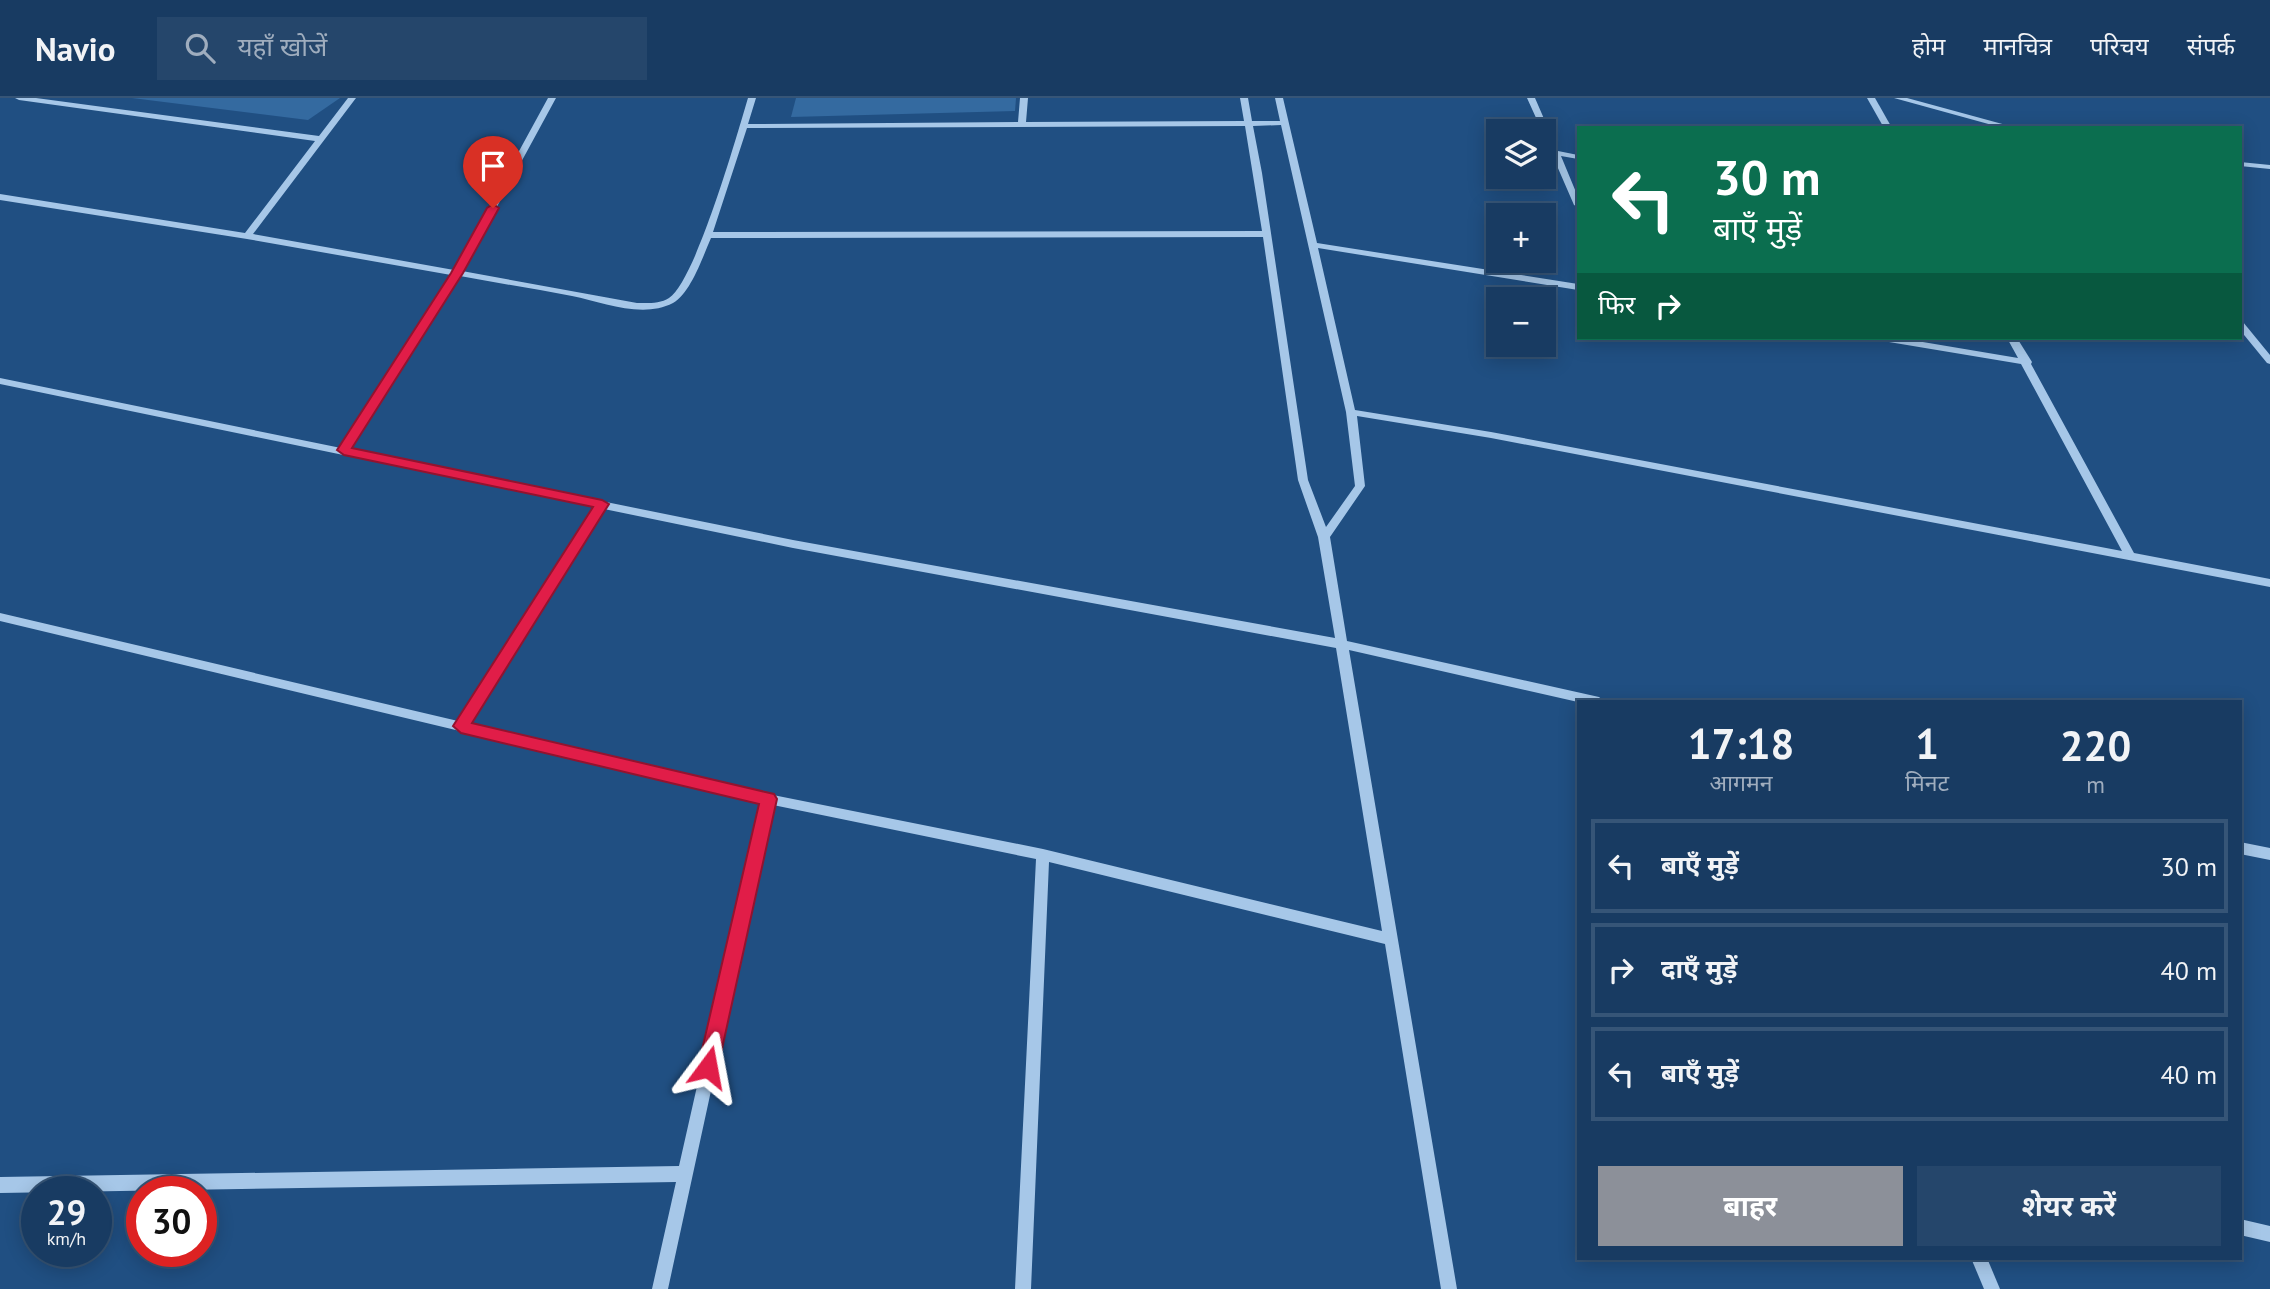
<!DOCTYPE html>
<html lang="hi">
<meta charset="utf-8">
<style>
:root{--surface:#183b62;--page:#25466b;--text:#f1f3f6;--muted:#9fadbe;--line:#365577;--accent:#8c9099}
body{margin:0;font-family:"PT Sans","Noto Sans Devanagari",sans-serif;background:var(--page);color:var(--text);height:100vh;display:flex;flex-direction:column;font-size:26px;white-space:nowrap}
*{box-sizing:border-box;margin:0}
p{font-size:23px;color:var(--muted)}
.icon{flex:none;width:38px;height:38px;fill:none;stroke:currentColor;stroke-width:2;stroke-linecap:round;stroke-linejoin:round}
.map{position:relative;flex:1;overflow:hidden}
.drawer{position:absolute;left:1577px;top:602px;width:665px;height:560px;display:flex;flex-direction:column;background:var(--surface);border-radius:0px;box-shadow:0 4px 18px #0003,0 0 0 2px var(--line)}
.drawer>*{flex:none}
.banner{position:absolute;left:1577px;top:28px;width:665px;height:214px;border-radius:0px;box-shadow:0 4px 18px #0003,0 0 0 2px var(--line);background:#0b6e4f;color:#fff;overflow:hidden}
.controls{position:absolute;left:1486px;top:21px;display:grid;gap:14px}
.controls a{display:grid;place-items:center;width:70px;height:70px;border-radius:0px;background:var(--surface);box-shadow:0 4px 18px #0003,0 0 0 2px var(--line);font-size:35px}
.speed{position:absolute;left:21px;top:1078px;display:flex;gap:14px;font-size:35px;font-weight:700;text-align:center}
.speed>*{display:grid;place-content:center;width:91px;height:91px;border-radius:50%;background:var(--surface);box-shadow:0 4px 18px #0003,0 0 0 2px var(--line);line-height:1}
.speed small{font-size:18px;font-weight:400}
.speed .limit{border:10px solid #d22;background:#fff;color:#111}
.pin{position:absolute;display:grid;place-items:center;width:60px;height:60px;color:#fff;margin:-72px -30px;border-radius:50% 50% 50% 0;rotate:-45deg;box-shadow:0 0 7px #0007}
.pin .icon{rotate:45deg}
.me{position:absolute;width:77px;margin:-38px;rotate:13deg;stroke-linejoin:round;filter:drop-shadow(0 0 5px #0008)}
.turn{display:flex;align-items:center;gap:24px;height:147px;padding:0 21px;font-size:32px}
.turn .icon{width:91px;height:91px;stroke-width:2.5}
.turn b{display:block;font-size:49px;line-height:60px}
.then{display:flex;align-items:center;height:66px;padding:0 21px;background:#0003;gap:14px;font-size:26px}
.eta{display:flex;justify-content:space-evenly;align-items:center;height:119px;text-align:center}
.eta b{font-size:42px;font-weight:700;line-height:49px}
.button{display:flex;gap:14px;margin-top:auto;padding:14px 21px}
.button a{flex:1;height:80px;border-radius:0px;background:var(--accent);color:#fff;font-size:28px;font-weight:700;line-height:80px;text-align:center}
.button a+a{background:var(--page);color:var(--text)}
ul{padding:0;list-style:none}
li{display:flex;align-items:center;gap:21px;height:94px;margin:0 14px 10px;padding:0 7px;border:4px solid var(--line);border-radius:0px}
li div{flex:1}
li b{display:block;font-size:26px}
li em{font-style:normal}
header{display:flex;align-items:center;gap:42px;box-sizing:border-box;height:98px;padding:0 35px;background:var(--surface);border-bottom:2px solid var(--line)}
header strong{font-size:33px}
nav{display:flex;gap:38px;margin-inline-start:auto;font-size:24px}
.search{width:490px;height:63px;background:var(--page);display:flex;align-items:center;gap:18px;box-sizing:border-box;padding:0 24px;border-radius:0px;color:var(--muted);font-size:26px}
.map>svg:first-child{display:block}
.green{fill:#346aa0}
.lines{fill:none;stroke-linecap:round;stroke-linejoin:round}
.minor{fill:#a6c7e8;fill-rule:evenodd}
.route{fill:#e11d48;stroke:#92132f;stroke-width:2}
</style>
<header>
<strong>Navio</strong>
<div class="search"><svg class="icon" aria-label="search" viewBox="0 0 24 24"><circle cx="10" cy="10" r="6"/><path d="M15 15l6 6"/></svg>यहाँ खोजें</div>
<nav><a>होम</a><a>मानचित्र</a><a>परिचय</a><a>संपर्क</a></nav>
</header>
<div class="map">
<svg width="2270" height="1191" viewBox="0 0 2270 1191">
<rect width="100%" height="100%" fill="#204f82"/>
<g class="green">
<polygon points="132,0 340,0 308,22"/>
<polygon points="796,0 1016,0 1015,13 791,19"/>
</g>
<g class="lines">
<g class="minor">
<path d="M15,0H36L319,38L348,0H356L253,136L454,172L548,0H556L462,173L637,205C647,205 660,206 669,200C696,182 737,37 748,0H756L748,26L1018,24L1020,0H1028L1026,24L1244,23L1240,0H1248L1252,23H1280L1275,0H1283L1317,145L1578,186V192L1318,150L1355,312L1491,334L2122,453L2021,266L1883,243L1878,240H1899L2018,260L2007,240H2017L2032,264L2031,266L2134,455L2270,481V489L1491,340L1357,318L1365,388L1330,439L1347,543L1599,599L1605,604H1578L1349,552L1457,1191H1441L1385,846L1049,764L1031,1191H1015L1036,761L773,707L668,1191H652L676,1084L0,1095V1079L679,1068L761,705L0,523V515L458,623L595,409L0,286V280L341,350L451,177L247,141L0,102V96L245,135L315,43L19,2ZM1281,27L1346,314L1355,388L1326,429L1308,382L1262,75L1253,28ZM1245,28L1262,133L713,134L747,30ZM1263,139L1298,382L1318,439L1335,540L793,442L350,352L460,178C497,185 535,191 572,198C603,204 642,221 673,205C691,195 703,158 711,140ZM604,411L793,450L1336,550L1382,833L1043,751L768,696L469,625Z"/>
<polygon points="1527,0 1535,0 1558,53 1578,57 1578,61 1561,58 1578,99 1578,109 1574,107 1544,38 1544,33 1542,33"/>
<polygon points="1867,0 1875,0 1892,30 1884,30"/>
<polygon points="1894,0 1907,0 2017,30 2003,30"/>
<polygon points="2240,64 2270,67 2270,71 2240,68"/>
<polygon points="2240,223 2243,224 2270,257 2270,266 2267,265 2240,232"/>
<polygon points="2240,744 2270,750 2270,762 2240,756"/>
<polygon points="2240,1121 2270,1128 2270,1144 2240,1137"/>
<polygon points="1971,1160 1987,1160 2000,1191 1984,1191"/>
</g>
</g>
<polygon class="route" points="493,106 499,110 463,175 352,350 602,402 609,406 472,625 774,696 777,701 718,969 715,976 708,978 701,976 698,969 759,706 461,635 453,628 593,409 344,357 337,352 451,175 487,110"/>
</svg>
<div class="controls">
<a><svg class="icon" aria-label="layers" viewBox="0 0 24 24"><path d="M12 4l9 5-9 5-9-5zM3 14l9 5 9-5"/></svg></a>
<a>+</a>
<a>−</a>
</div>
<div class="speed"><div>29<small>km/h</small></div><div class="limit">30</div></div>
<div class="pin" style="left:493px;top:110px;background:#d93025"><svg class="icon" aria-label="arrive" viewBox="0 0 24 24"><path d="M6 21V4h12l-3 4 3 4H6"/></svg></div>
<svg class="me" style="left:708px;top:969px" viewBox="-20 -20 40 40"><path d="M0-17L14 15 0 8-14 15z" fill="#e11d48" stroke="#fff" stroke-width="4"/></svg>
<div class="banner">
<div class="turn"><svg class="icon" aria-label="left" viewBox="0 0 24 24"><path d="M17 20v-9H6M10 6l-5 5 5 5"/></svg><div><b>30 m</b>बाएँ मुड़ें</div></div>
<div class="then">फिर<svg class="icon" aria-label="right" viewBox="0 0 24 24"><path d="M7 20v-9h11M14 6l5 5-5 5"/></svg></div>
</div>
<section class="drawer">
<div class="eta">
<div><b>17:18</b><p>आगमन</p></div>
<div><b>1</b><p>मिनट</p></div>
<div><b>220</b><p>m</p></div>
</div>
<ul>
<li><svg class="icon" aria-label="left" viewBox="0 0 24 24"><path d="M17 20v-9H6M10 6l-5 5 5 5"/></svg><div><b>बाएँ मुड़ें</b></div><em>30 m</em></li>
<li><svg class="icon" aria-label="right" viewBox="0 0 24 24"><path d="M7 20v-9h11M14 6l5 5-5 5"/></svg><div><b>दाएँ मुड़ें</b></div><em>40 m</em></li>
<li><svg class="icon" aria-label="left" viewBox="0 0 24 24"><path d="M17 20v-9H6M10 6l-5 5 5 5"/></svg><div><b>बाएँ मुड़ें</b></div><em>40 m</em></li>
</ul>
<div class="button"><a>बाहर</a><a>शेयर करें</a></div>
</section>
</div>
